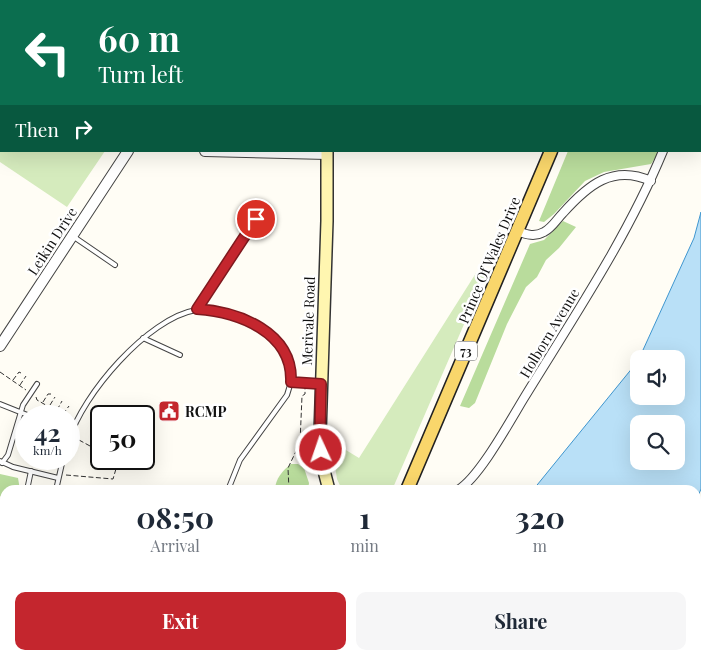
<!DOCTYPE html>
<style>
:root{--surface:#fff;--page:#f6f6f7;--text:#1f2937;--muted:#747a83;--accent:#c4262e}
body{margin:0;font-family:"Playfair Display",serif;background:var(--page);color:var(--text);height:100vh;display:flex;flex-direction:column;font-size:19px;white-space:nowrap}
*{box-sizing:border-box;margin:0}
p{font-size:16px;color:var(--muted)}
.icon{flex:none;width:28px;height:28px;fill:none;stroke:currentColor;stroke-width:2;stroke-linecap:round;stroke-linejoin:round}
.map{position:relative;flex:1;overflow:hidden}
.panel{position:absolute;left:0px;top:485px;width:701px;height:175px;display:flex;flex-direction:column;background:var(--surface);border-radius:15px 15px 0 0;box-shadow:0 5px 20px #0002}
.panel>*{flex:none}
.top-card{position:absolute;left:0px;top:0px;width:701px;height:152px;box-shadow:0 5px 20px #0002;background:#0b6e4f;color:#fff;overflow:hidden}
.fabs{position:absolute;left:630px;top:350px;display:grid;gap:10px}
.fabs a{display:grid;place-items:center;width:55px;height:55px;border-radius:10px;background:var(--surface);box-shadow:0 5px 20px #0002;font-size:25px}
.speed{position:absolute;left:15px;top:405px;display:flex;gap:10px;font-size:25px;font-weight:700;text-align:center}
.speed>*{display:grid;place-content:center;width:65px;height:65px;border-radius:50%;background:var(--surface);box-shadow:0 5px 20px #0002;line-height:1}
.speed small{font-size:12px;font-weight:400}
.speed .limit{border:2px solid #111;border-radius:8px;background:#fff;color:#111}
.pin{position:absolute;display:grid;place-items:center;width:42px;height:42px;color:#fff;margin:-21px;border:2px solid #fff;border-radius:50%;box-shadow:0 1px 5px #0007}
.me{position:absolute;width:55px;margin:-28px;rotate:357deg;stroke-linejoin:round;filter:drop-shadow(0 0 4px #0008)}
.turn{display:flex;align-items:center;gap:18px;height:105px;padding:0 15px;font-size:22px}
.turn .icon{width:65px;height:65px;stroke-width:2.5}
.turn b{display:block;font-size:35px;line-height:42px}
.then{display:flex;align-items:center;height:48px;padding:0 15px;background:#0003;gap:10px;font-size:19px}
.eta{display:flex;justify-content:space-evenly;align-items:center;height:85px;text-align:center}
.eta b{font-size:30px;font-weight:700;line-height:35px}
.action{display:flex;gap:10px;margin-top:auto;padding:10px 15px}
.action a{flex:1;height:58px;border-radius:10px;background:var(--accent);color:#fff;font-size:20px;font-weight:700;line-height:58px;text-align:center}
.action a+a{background:var(--page);color:var(--text)}
.map>svg:first-child{display:block}
.green{fill:#d5ebbd}
.forest{fill:#b9dc9c}
.water{fill:#b9e0f7;stroke:#3f96cf;fill-rule:evenodd}
.lines{fill:none;stroke-linecap:round;stroke-linejoin:round}
.service-casing{stroke:#444;stroke-width:6}
.minor-casing{stroke:#444;stroke-width:10}
.tertiary-casing{stroke:#444;stroke-width:12}
.secondary-casing{stroke:#333;stroke-width:14}
.primary-casing{stroke:#222;stroke-width:15}
.path{stroke:#333;stroke-width:1;stroke-dasharray:5 2.5;stroke-linecap:butt}
.service{stroke:#fff;stroke-width:4}
.minor{stroke:#fff;stroke-width:8}
.tertiary{stroke:#fff;stroke-width:10}
.secondary{stroke:#fff6b0;stroke-width:11}
.primary{stroke:#f9d66b;stroke-width:12}
.route-casing{stroke:#7f191e;stroke-width:12}
.route{stroke:#c4262e;stroke-width:9}
.labels{text-anchor:middle;dominant-baseline:central;stroke-width:5;stroke-linejoin:round;paint-order:stroke}
.shield{fill:#fff;stroke:#585858;stroke-width:1}
.shield-label{font-size:12px;font-weight:bold;fill:#111}
.street-label{font-size:14px;fill:#111;stroke:#fff}
.poi-label{font-size:14px;font-weight:bold;fill:#111;stroke:#fff;text-anchor:start}
</style>
<div class="map">
<svg width="701" height="660" viewBox="0 0 701 660">
<rect width="100%" height="100%" fill="#fffdf5"/>
<g class="green">
<polygon points="0,41 1,151 105,151 67,207 0,162"/>
<polygon points="476,273 485,276 392,490 342,490 337,479 331,441 359,458"/>
<polygon points="696,592 701,596 701,660 638,660 643,655 696,655"/>
</g>
<g class="forest">
<polygon points="568,151 660,151 651,164 604,172 585,181 554,214 544,222 539,221"/>
<polygon points="563,221 576,227 559,248 546,260 537,277 526,287 507,324 475,403 469,408 460,406 530,244 544,240"/>
<path d="M291,464H298L304,468L309,483L308,490H275C275,479 283,470 291,464Z"/>
<polygon points="0,474 18,478 20,490 5,490 5,500 0,496"/>
</g>
<g class="water">
<path d="M701,212V489L696,501V490H533L638,361L694,238ZM639,359H676V396H639ZM639,424H676V461H639Z"/>
<polygon points="432,655 615,655 612,660 430,660"/>
</g>
<g class="lines">
<g class="service-casing">
<g id="service">
<polyline points="74,237 115,265"/>
<polyline points="197,309 256,219"/>
<polyline points="143,338 180,355"/>
<polyline points="0,404 30,416"/>
<path d="M69,440C82,395 148,318 196,310C217,306 247,317 264,330C281,343 292,360 291,382L319,383"/>
<polyline points="0,461 13,467 58,478"/>
<polyline points="2,463 8,455 23,405 37,384"/>
<polyline points="27,490 31,471"/>
<polyline points="56,490 63,459"/>
<polyline points="228,490 240,460 287,395 291,382"/>
<polyline points="0,511 5,514"/>
<polyline points="0,546 5,538"/>
<polyline points="132,655 155,660"/>
</g>
</g>
<g class="minor-casing">
<g id="minor">
<path d="M518,231C527,235 535,237 544,232C552,228 557,219 563,213C588,185 613,164 651,181"/>
<path d="M458,490C479,478 510,421 524,398C573,318 627,238 663,151"/>
<polyline points="229,660 232,655"/>
</g>
</g>
<g class="tertiary-casing">
<g id="tertiary">
<polyline points="167,1 167,0"/>
<polyline points="205,151 327,154"/>
<polyline points="0,346 128,151"/>
</g>
</g>
<g class="secondary-casing">
<g id="secondary">
<polyline points="330,1 330,0"/>
<polyline points="327,151 327,221 320,434 323,467 329,490"/>
</g>
</g>
<g class="primary-casing">
<g id="primary">
<polyline points="615,1 615,0"/>
<polyline points="407,490 551,151"/>
<polyline points="336,660 338,655"/>
</g>
</g>
<g class="path">
<polyline points="0,372 26,390"/>
<polyline points="13,380 19,372 21,373"/>
<polyline points="20,385 26,376"/>
<polyline points="36,397 37,400 65,416"/>
<polyline points="43,402 48,394 51,394"/>
<polyline points="50,405 55,397"/>
<polyline points="57,410 62,401"/>
<polyline points="63,414 69,406"/>
<polyline points="69,419 70,419"/>
<polyline points="79,440 101,452"/>
<polyline points="66,475 113,479 118,462 112,459"/>
<polyline points="289,490 288,468 300,443 302,396 305,394 305,388"/>
<polyline points="696,643 701,638"/>
<polyline points="199,660 202,655"/>
<polyline points="678,660 683,655"/>
</g>
<use href="#service" class="service"/>
<use href="#minor" class="minor"/>
<use href="#tertiary" class="tertiary"/>
<use href="#secondary" class="secondary"/>
<use href="#primary" class="primary"/>
</g>
<g class="lines">
<g class="route-casing">
<path id="route" d="M256,219L197,309C239,312 293,332 291,382L321,384L320,434L321,450"/>
</g>
<use href="#route" class="route"/>
</g>
<defs>
<g id="civic-square" transform="scale(1.125)"><rect x="-9" y="-9" width="18" height="18" rx="4" fill="#c4262e" stroke="#fff"/><path d="M-.6-6.5H3V-4.5H.6V-3L4-1V1h2V6H-6V1h2V-1L-.6-3ZM-1.2 2.5V6h2.4V2.5Z" fill="#fff"/></g>
</defs>
<g fill-rule="evenodd">
<use href="#civic-square" x="169" y="411"/>
</g>
<g class="labels">
<rect class="shield" x="455" y="341.5" width="22" height="19" rx="4"/>
<g class="shield-label">
<text x="466" y="351">73</text>
</g>
<g class="street-label">
<text transform="translate(52 241) rotate(-57)">Leikin Drive</text>
<text transform="translate(489 260) rotate(-67)">Prince Of Wales Drive</text>
<text transform="translate(308 321) rotate(-88)">Merivale Road</text>
<text transform="translate(549 333) rotate(-59)">Holborn Avenue</text>
</g>
<g class="poi-label">
<text x="185" y="411">RCMP</text>
</g>
</g>
</svg>
<div class="fabs">
<a><svg class="icon" aria-label="sound" viewBox="0 0 24 24"><path d="M4 9h4l5-4v14l-5-4H4zM17 9q2 3 0 6"/></svg></a>
<a><svg class="icon" aria-label="search" viewBox="0 0 24 24"><circle cx="10" cy="10" r="6"/><path d="M15 15l6 6"/></svg></a>
</div>
<div class="speed"><div>42<small>km/h</small></div><div class="limit">50</div></div>
<div class="pin" style="left:256px;top:219px;background:#d93025"><svg class="icon" aria-label="arrive" viewBox="0 0 24 24"><path d="M6 21V4h12l-3 4 3 4H6"/></svg></div>
<svg class="me" style="left:321px;top:450px" viewBox="-20 -20 40 40"><circle r="17" fill="#c4262e" stroke="#fff" stroke-width="3"/><path d="M0-11L8 9 0 5-8 9z" fill="#fff"/></svg>
<div class="top-card">
<div class="turn"><svg class="icon" aria-label="left" viewBox="0 0 24 24"><path d="M17 20v-9H6M10 6l-5 5 5 5"/></svg><div><b>60 m</b>Turn left</div></div>
<div class="then">Then<svg class="icon" aria-label="right" viewBox="0 0 24 24"><path d="M7 20v-9h11M14 6l5 5-5 5"/></svg></div>
</div>
<section class="panel">
<div class="eta">
<div><b>08:50</b><p>Arrival</p></div>
<div><b>1</b><p>min</p></div>
<div><b>320</b><p>m</p></div>
</div>
<div class="action"><a>Exit</a><a>Share</a></div>
</section>
</div>
